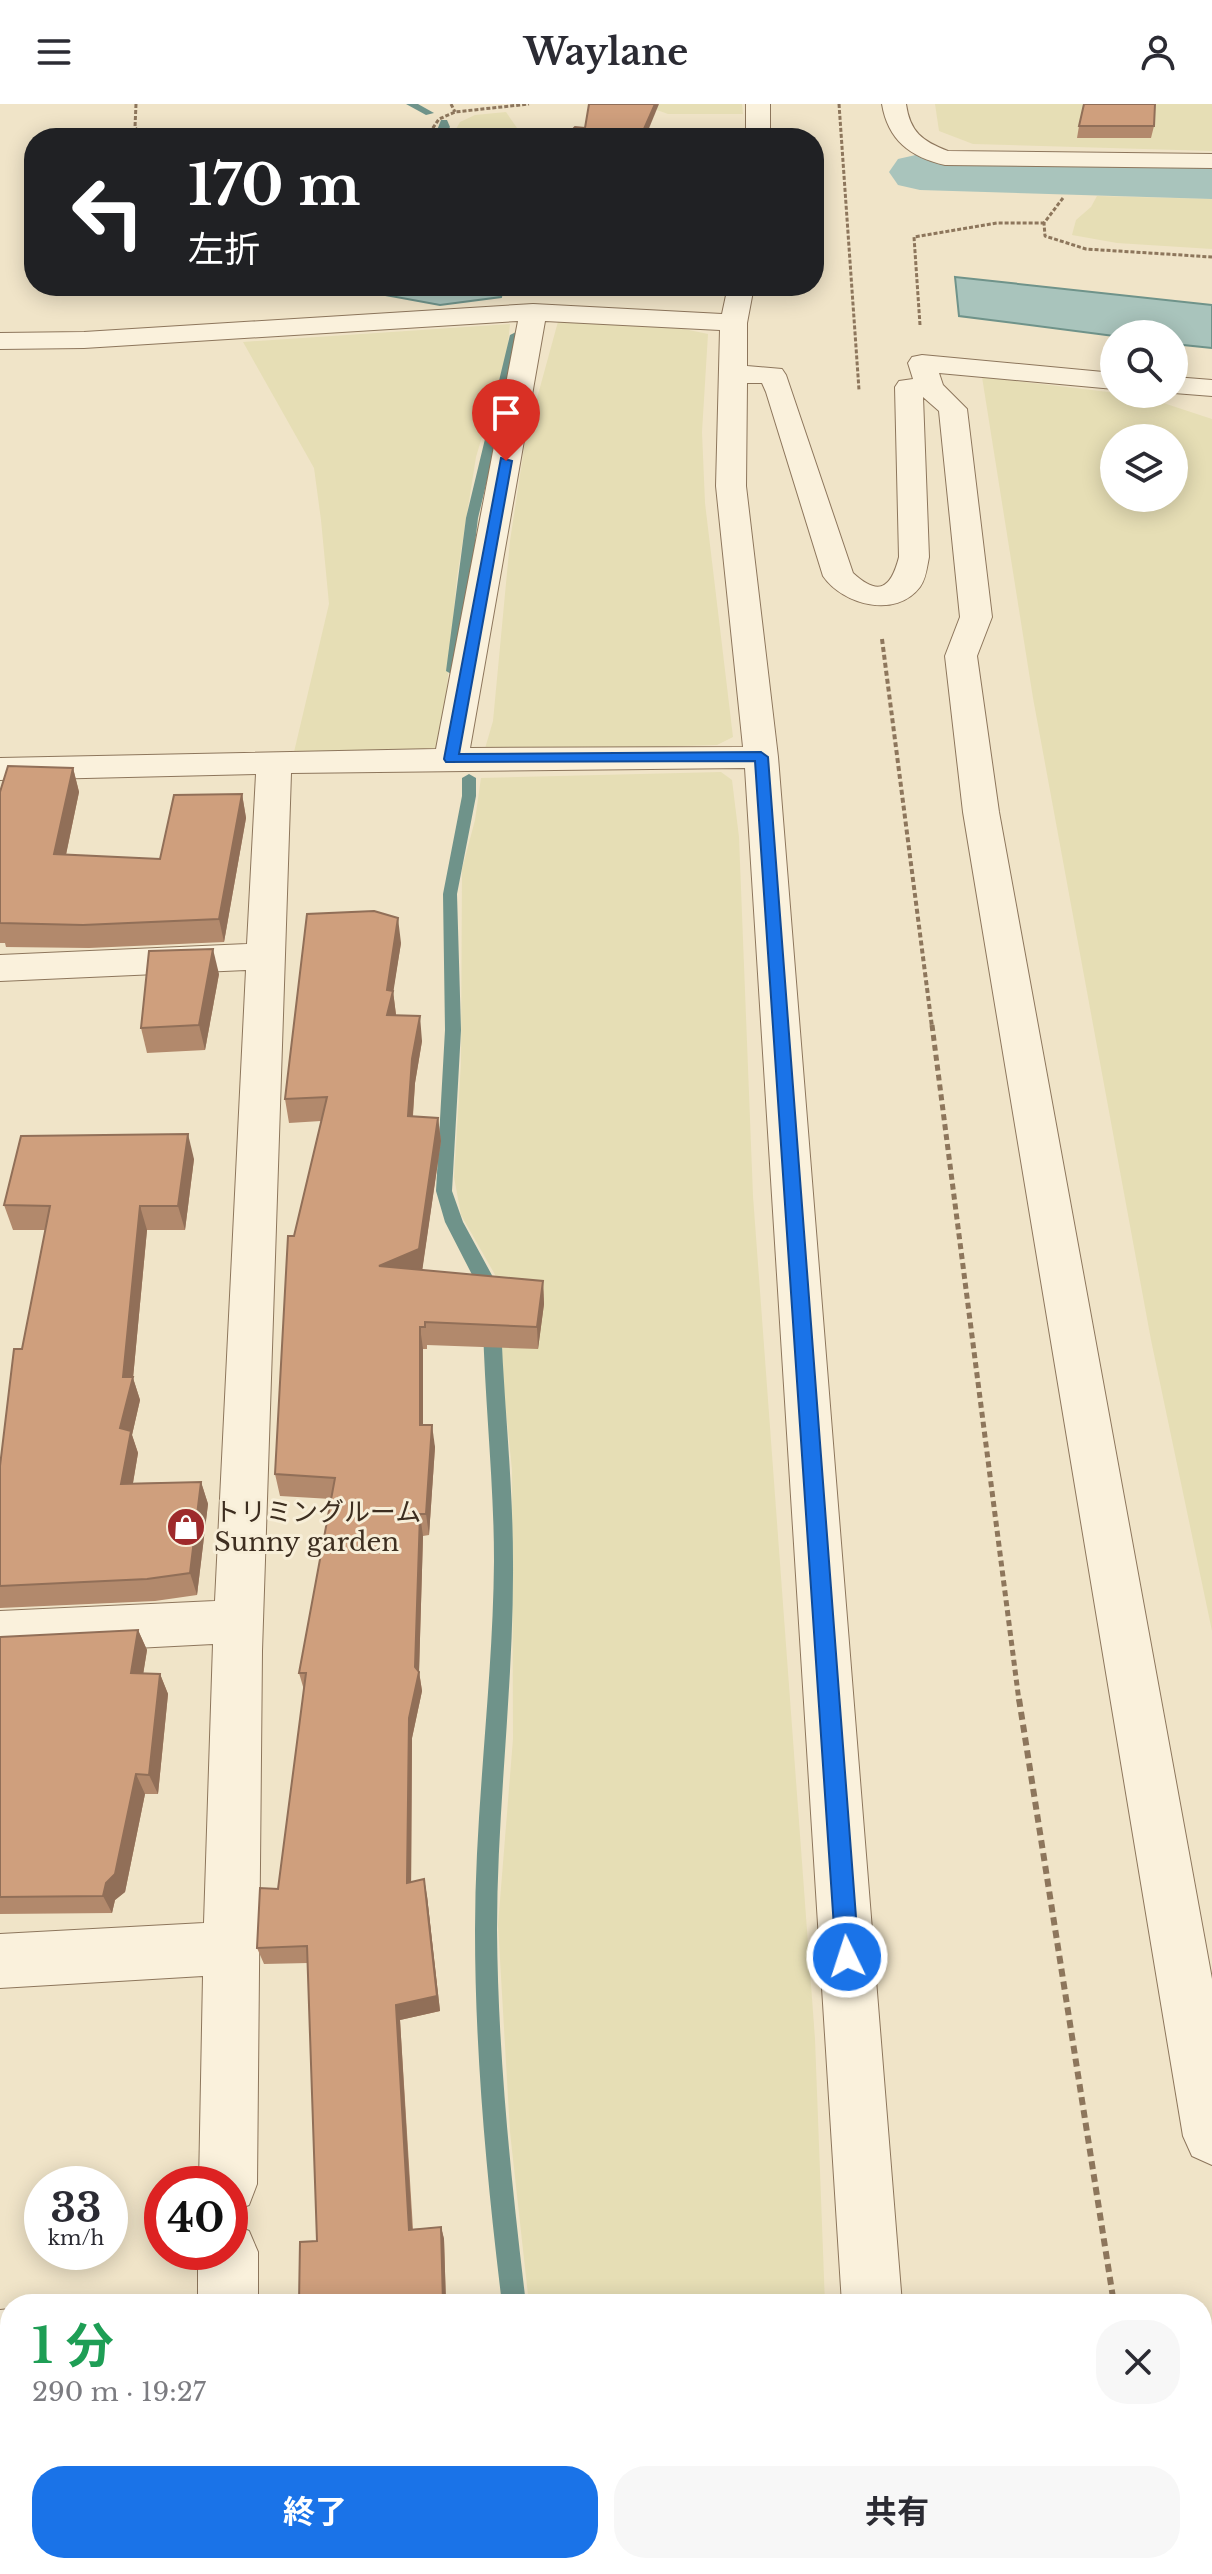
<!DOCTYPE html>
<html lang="ja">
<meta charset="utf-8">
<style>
:root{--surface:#fff;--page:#f7f7f7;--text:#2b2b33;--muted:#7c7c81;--accent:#1a73e8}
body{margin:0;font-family:"Libre Baskerville","Noto Sans JP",serif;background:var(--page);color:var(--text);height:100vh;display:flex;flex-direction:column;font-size:30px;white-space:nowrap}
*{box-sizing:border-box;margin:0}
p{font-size:26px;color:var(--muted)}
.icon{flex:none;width:44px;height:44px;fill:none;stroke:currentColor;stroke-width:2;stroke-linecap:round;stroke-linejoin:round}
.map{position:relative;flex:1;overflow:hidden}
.details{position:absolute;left:0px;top:2190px;width:1212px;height:280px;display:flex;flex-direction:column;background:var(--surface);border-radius:32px 32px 0 0;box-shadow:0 4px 20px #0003}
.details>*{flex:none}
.hud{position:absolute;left:24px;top:24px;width:800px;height:168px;border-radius:32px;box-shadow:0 4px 20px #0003;background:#202124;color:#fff;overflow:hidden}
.tools{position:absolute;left:1100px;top:216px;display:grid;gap:16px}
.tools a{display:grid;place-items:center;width:88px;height:88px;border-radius:50%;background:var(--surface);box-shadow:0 4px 20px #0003;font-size:40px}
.speed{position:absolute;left:24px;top:2062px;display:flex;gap:16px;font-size:40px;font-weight:700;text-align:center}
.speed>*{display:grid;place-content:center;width:104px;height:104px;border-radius:50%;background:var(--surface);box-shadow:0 4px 20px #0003;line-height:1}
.speed small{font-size:20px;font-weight:400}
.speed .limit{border:12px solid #d22;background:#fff;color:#111}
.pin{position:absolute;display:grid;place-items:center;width:68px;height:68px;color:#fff;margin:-82px -34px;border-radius:50% 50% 50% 0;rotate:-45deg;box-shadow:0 0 8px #0007}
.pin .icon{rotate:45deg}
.me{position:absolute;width:88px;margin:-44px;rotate:356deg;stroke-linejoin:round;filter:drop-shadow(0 0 6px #0008)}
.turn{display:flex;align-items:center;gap:28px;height:168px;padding:0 32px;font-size:36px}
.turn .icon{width:104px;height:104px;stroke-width:2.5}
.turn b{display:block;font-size:56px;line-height:68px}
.round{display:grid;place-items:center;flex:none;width:84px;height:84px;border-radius:32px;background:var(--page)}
.head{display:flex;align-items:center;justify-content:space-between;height:136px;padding:0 32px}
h1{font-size:48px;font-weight:700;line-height:60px;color:#1e9e55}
.button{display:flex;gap:16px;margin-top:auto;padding:16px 32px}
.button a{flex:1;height:92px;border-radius:32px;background:var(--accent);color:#fff;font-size:32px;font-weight:700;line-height:92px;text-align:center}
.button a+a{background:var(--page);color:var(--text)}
header{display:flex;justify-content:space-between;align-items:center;height:104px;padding:0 32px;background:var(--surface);font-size:36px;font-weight:700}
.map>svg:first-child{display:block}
.farmland{fill:#e6deb5;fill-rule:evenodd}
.water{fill:#a9c4bc;stroke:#6f938a;stroke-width:2}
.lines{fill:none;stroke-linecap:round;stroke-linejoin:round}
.stream{fill:#6f938a;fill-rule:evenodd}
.river{fill:#a9c4bc;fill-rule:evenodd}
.minor-casing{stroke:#8d765c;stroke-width:2}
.path-far3{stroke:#8d765c;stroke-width:3;stroke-dasharray:4 2;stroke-linecap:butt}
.path-far2{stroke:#8d765c;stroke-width:4;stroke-dasharray:5 3;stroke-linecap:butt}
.path-far1{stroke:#8d765c;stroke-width:5;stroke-dasharray:6 4;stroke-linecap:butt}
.path{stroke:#8d765c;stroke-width:6;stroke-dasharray:8 5;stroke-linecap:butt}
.minor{fill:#faf1dc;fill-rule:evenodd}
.wall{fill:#b2896c}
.shaded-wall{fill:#916f58}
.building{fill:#cf9f7d;stroke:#916f58;stroke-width:2}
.route{fill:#1a73e8;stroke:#114b97;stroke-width:2}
.labels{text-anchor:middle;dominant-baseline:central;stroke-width:6;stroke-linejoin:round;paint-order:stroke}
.poi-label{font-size:26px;fill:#3d2e20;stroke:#f7eed8;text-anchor:start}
</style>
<header><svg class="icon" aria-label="menu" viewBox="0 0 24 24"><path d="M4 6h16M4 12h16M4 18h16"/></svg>Waylane<svg class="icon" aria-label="person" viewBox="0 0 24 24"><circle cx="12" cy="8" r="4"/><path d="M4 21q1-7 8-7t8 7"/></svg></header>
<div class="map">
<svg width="1212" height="2470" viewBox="0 0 1212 2470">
<rect width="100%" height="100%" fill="#f0e4c8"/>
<g class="farmland">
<polygon points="640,0 742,0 743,10 668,10"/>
<polygon points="935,0 1212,0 1212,47 973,40 939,27"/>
<polygon points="506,8 524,34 451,34 460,18 475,11"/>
<polygon points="1097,92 1212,95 1212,145 1117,139 1072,131 1076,116 1091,103"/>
<polygon points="559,214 670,222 708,230 702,328 705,399 733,633 717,641 484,648 493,617 510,437 525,338"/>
<polygon points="510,220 507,249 476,353 457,473 441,647 294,648 329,500 321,416 314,364 243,238"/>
<path d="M982,273L1142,292L1212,315V1527L1151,1236L1033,594ZM1114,334H1174V394H1114Z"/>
<polygon points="721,668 732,676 739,733 753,1092 815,1935 825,2200 529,2200 510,2028 498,1821 513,1635 512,1366 501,1258 502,1183 461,1111 454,1073 461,958 462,765 475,716 481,674"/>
<polygon points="556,2460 835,2460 836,2470 557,2470"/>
</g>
<g class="water">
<polygon points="955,173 1212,201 1212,244 1174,240 1174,230 1114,232 959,212"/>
<polygon points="372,182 504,182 501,193 440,201 369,188"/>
</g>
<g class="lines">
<g class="stream">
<polygon points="406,0 418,0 434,9 426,11"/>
<polygon points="441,16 447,16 450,23 444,34 434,34"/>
<polygon points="516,228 522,231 478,414 460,567 453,571 446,567 466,414 510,231"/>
<polygon points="469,670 476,674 476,692 457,790 461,926 452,1087 463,1118 500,1186 497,1196 485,1196 445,1118 436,1087 445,926 443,790 462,692 462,674"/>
<path d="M492,1214L498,1216L501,1221C504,1300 513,1378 513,1457C514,1580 497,1703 497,1826C498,1951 511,2076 526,2200H502C487,2076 475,1951 475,1826C475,1703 493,1580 494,1457C494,1378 485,1300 483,1221L486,1216Z"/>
<polygon points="525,2460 551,2460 552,2470 526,2470"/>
</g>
<polygon class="river" points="920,50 1212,57 1212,95 920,86 898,81 889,68 898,55"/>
<g class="minor-casing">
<g id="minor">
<rect x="746" y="0" width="24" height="34"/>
<path d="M882,0H906C910,28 922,37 948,47L1212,50V64L945,61C910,53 888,36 882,0Z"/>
<path d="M728,182H754L747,219V262L782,265L786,271L853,469C879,493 891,484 899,453L895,283L899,277L913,275L908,259L912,253L922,251L1114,269V285L939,269L943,281L967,305L992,513L977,552L999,708L1212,1875V2061L1192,2052L1183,2032L963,708L945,552L960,513L939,307L923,293L929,453C927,463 926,475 920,483C896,515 843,501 823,472L766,288L762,279H747L746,382L778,653L902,2200H842L745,664L291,669L262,1547L257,2080L249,2101L230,2108V2080H199L203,1872L0,1884V1830L204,1819L213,1540L0,1551V1507L215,1497L246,866L0,877V851L247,840L256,670L0,676V654L436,645L518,217L84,244L0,245V229L84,228L533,200L722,210ZM545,217L720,226L716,382L743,643L470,644Z"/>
<polygon points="1174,273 1212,276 1212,292 1174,289"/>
<polygon points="230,2119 249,2127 258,2148 258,2200 198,2200 198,2148 230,2148"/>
<polygon points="10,2205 10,2265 0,2266 0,2206"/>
<polygon points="210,2460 274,2460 275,2470 211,2470"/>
<polygon points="859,2460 923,2460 924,2470 860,2470"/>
</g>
</g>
<g class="path-far3">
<polyline points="136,0 135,23 142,34"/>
<polyline points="451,0 455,8"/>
<polyline points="839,0 859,286"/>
<polyline points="426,34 439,15 455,8 529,0"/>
<polyline points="1063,94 1044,119 1045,132 1086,145 1212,153"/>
<polyline points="920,221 914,133 997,119 1044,119"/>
</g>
<polyline class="path-far2" points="882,535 932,923"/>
<polyline class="path-far1" points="932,921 1019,1597"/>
<g class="path">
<polyline points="1019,1595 1114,2200"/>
<polyline points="1155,2460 1156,2470"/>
</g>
<use href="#minor" class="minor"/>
</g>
<g class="wall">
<polygon points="1079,22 1154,22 1151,34 1077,34"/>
<polygon points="73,664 79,688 66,751 160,755 242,690 246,714 224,838 89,844 6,843 5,839 0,839 0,688"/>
<polygon points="401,839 393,887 396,911 422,937 415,979 413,1012 438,1014 441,1037 422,1166 543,1177 544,1200 538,1245 427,1241 427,1245 423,1245 423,1321 435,1343 429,1431 423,1432 419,1567 422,1587 412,1634 411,1778 427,1792 440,1907 400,1916 413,2125 441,2123 444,2135 446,2200 300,2200 317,2137 308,1859 264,1860 257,1844 278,1785 304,1586 299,1569 331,1395 280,1392 275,1370 294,1132 321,1017 289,1019 285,995"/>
<polygon points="219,870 205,946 147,949 141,924"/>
<polygon points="194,1055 185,1126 147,1126 133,1274 140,1296 132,1331 138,1349 133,1379 201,1378 208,1400 197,1491 155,1497 0,1504 0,1362 45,1126 13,1126 4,1101"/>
<polygon points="138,1526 147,1546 143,1570 160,1570 168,1590 158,1690 145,1690 125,1788 115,1796 112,1809 0,1810 0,1533"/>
</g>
<g class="shaded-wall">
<polygon points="655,0 659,0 645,34 640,34"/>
<polygon points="73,664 79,688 61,774 54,750"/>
<polygon points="242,690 246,714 224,838 219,815"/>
<polygon points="398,814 401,839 393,890 393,887 396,911 387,911 387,886"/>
<polygon points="213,845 219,870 205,946 199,921"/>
<polygon points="420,912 422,937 415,979 411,1036 408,1012 412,955"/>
<polygon points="438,1014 441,1037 422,1168 379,1162"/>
<polygon points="188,1030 194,1055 185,1126 178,1102"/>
<polygon points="140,1102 147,1126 133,1274 140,1296 132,1331 138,1349 129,1402 121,1380 120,1324 123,1273"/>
<polygon points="543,1177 544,1200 538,1245 537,1223"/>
<polygon points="420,1223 423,1245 423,1343 420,1321"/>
<polygon points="432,1321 435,1343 429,1431 426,1410"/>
<polygon points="201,1378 208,1400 197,1491 190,1469"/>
<polygon points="420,1410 423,1432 419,1569 419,1568 422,1587 412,1634 411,1796 407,1779 409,1614 415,1563"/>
<polygon points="138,1526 147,1546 140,1590 131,1569"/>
<polygon points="160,1570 168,1590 158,1690 149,1671"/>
<polygon points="136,1670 145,1690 125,1788 115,1796 112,1809 103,1792"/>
<polygon points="424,1775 427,1792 440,1907 400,1916 413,2138 409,2126 396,1901"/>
<polygon points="441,2123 444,2135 446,2200 443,2200"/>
<polygon points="463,2460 466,2460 467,2470 464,2470"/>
</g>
<g class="building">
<polygon points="589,0 655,0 640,34 564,34 575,23 585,24"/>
<polygon points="1084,0 1155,0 1154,22 1079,22"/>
<polygon points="8,662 73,664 54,750 160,755 174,691 242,690 219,815 83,821 0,819 0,688"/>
<polygon points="374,807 398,814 387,886 393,887 387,911 420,912 412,955 408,1012 438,1014 419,1145 379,1162 543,1177 537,1223 425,1218 425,1223 420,1223 420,1321 432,1321 426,1410 420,1410 415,1563 419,1568 409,1614 407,1779 424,1775 437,1892 396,1901 409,2126 441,2123 443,2200 328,2200 328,2194 299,2199 300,2138 317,2137 307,1842 257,1844 260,1784 278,1785 306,1569 299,1569 335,1374 275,1370 288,1132 294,1132 327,993 285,995 307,810"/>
<polygon points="213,845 199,921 141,924 149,847"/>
<polygon points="188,1030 178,1102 140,1102 123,1273 133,1273 120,1324 131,1327 121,1380 201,1378 190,1469 147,1475 0,1482 0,1362 14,1245 22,1245 50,1102 4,1101 21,1032"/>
<polygon points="138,1526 131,1569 160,1570 149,1671 136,1670 115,1770 106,1779 103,1792 0,1793 0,1533"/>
<polygon points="320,2460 463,2460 464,2470 320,2470"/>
</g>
<polygon class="route" points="501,354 512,357 459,650 761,648 768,653 859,1853 855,1860 847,1864 839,1860 836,1853 755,657 446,658 444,655"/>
<defs>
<g id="shop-disc" transform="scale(2)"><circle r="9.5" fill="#9e2a2b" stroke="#f7eed8"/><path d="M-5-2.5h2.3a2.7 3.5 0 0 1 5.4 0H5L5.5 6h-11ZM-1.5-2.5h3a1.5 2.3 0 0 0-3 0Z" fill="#fff"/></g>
</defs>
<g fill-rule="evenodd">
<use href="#shop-disc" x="186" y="1423"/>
</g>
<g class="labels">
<g class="poi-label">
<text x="214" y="1408">トリミングルーム<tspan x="214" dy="30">Sunny garden</tspan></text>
</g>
</g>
</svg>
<div class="tools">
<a><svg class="icon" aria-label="search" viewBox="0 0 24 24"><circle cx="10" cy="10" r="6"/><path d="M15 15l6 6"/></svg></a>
<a><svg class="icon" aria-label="layers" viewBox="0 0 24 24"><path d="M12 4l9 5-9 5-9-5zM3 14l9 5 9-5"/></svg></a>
</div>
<div class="speed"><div>33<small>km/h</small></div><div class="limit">40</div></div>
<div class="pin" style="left:506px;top:357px;background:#d93025"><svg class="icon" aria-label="arrive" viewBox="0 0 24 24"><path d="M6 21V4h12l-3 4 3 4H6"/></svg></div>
<svg class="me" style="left:847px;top:1853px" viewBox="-20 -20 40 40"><circle r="17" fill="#1a73e8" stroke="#fff" stroke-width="3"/><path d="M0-11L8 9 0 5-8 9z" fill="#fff"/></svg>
<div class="hud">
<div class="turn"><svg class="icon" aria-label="left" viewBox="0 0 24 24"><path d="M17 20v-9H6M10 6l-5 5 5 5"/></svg><div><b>170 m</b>左折</div></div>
</div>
<section class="details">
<div class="head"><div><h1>1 分</h1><p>290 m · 19:27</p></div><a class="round"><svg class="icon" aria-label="close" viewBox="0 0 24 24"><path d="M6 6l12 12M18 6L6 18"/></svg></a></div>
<div class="button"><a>終了</a><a>共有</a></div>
</section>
</div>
